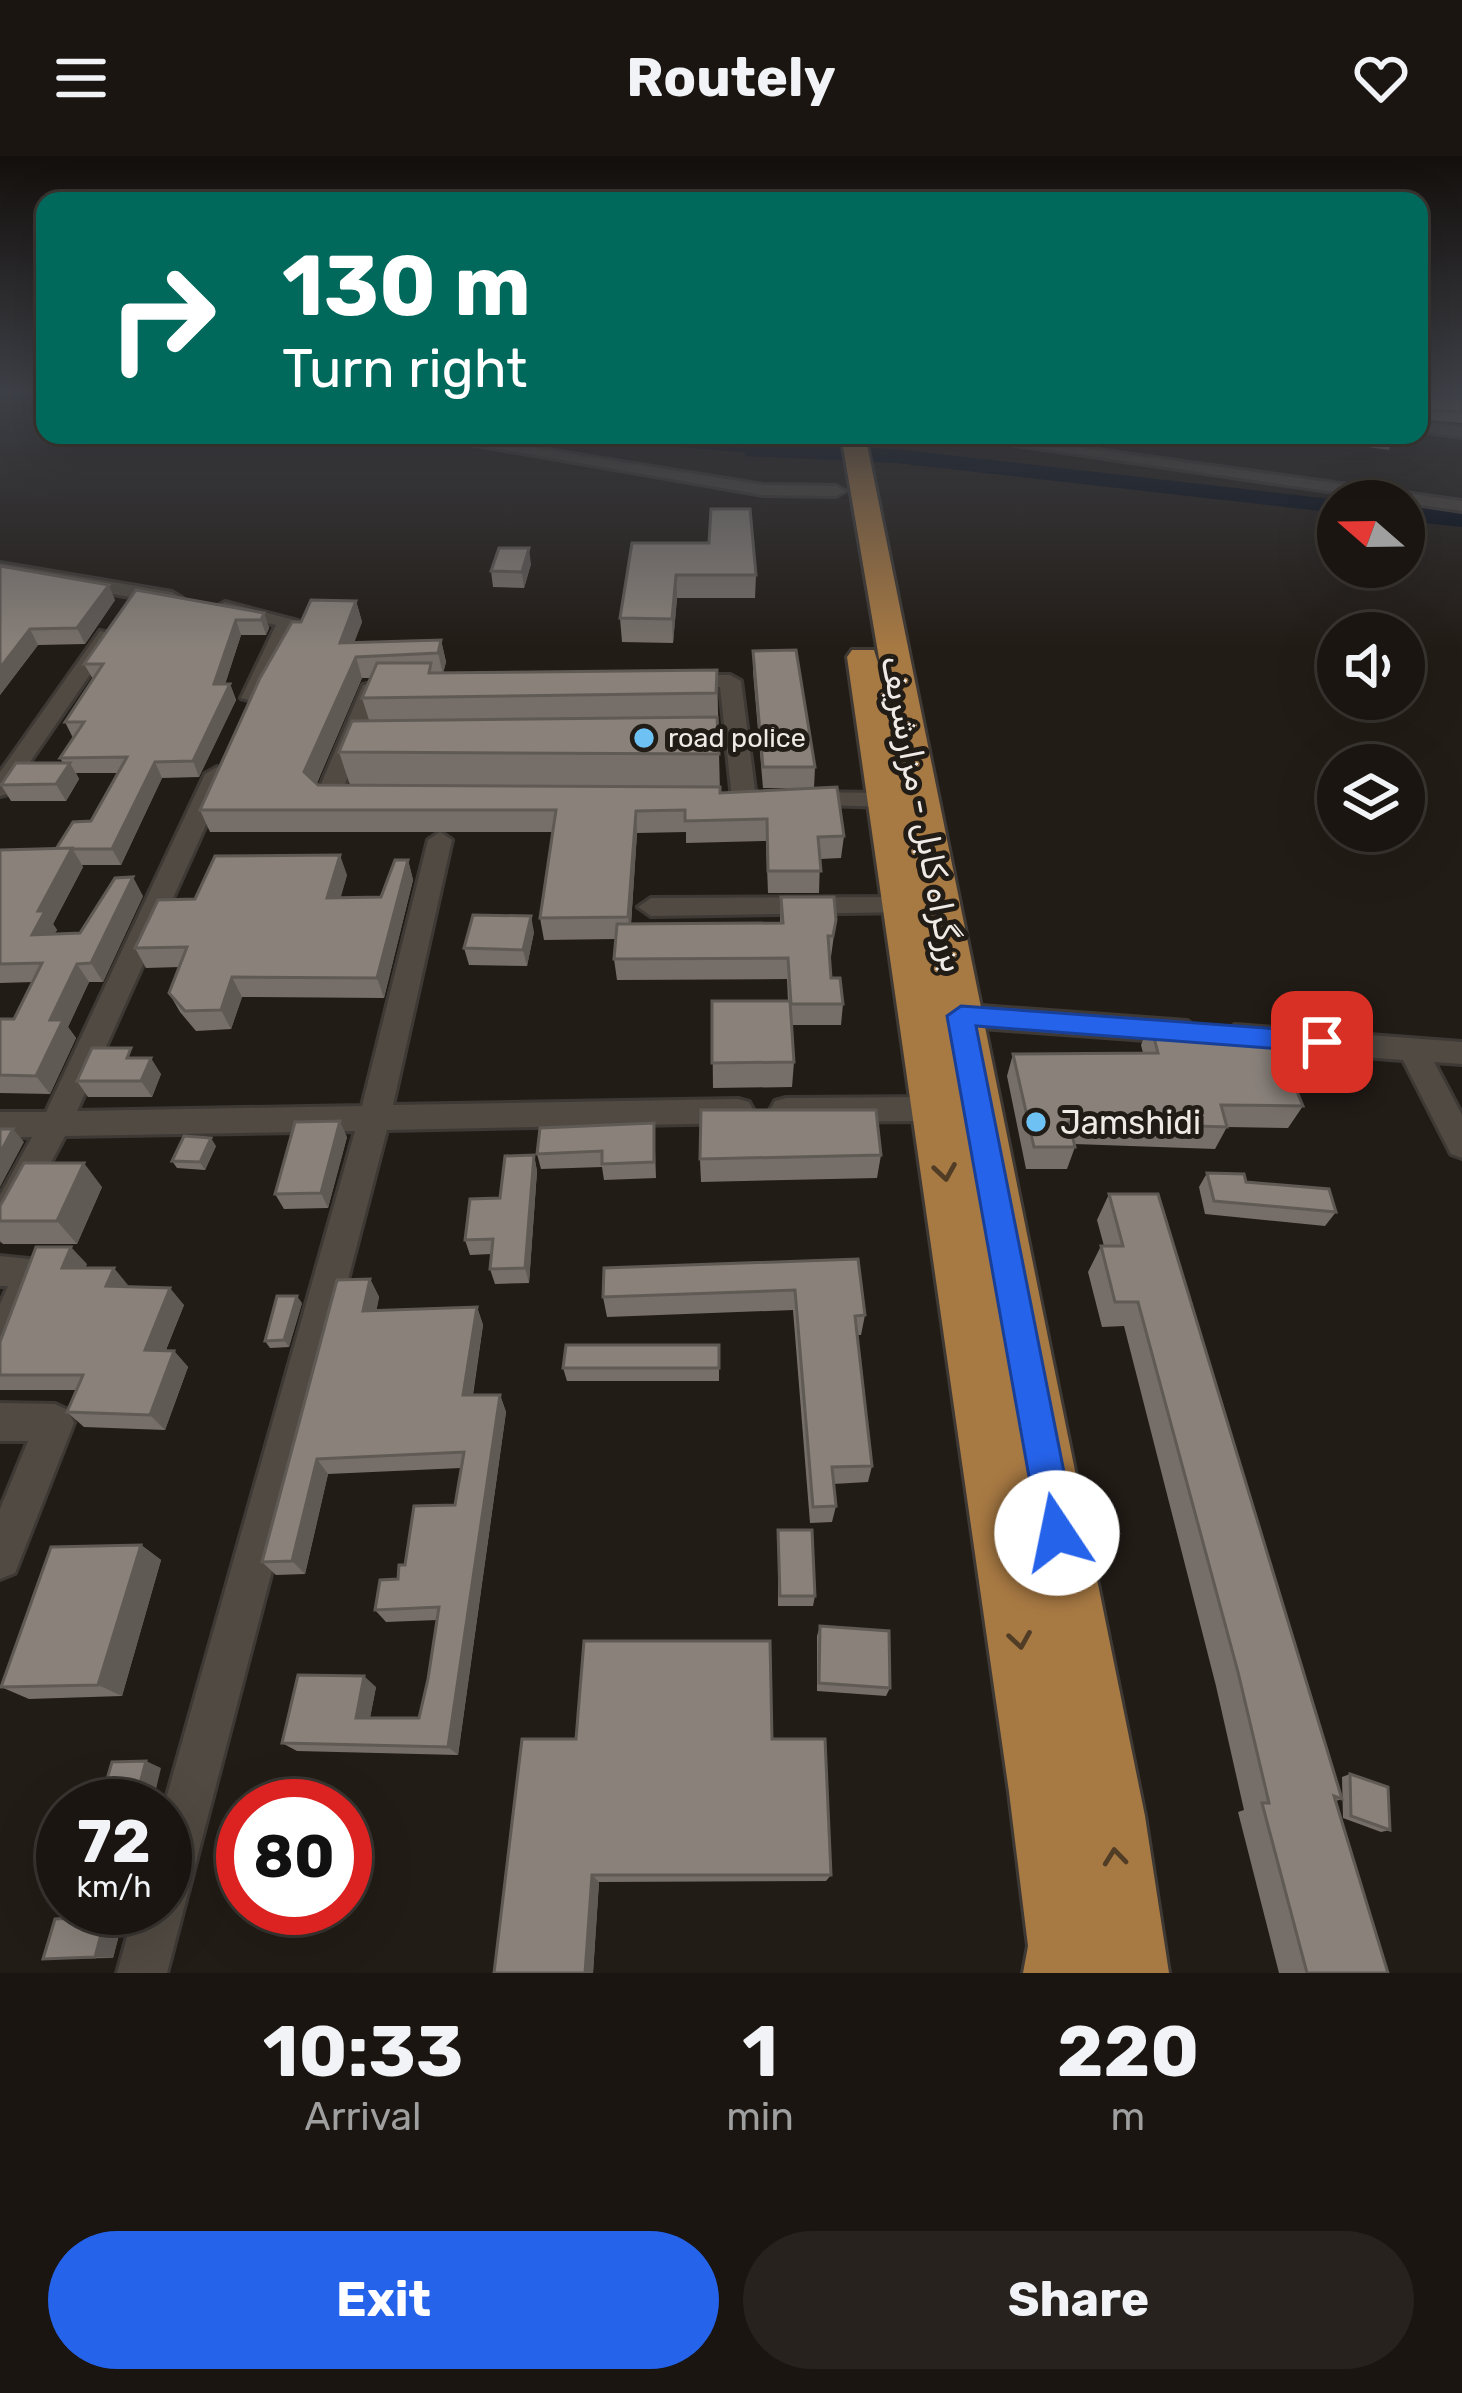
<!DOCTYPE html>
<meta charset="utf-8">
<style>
:root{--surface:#1a1510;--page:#27221e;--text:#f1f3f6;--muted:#9f9f9f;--line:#383430;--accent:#2563eb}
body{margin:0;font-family:Rubik,Vazirmatn,sans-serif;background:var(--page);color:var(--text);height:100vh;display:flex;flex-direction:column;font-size:45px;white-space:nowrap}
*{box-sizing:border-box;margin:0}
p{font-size:39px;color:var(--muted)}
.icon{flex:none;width:66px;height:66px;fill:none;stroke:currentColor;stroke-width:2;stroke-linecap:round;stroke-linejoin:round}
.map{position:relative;height:1817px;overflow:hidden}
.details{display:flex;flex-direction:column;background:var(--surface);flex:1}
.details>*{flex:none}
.banner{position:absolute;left:36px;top:36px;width:1392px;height:252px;border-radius:24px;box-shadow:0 12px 48px #0002,0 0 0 3px var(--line);background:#00695c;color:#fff;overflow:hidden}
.needle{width:78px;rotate:290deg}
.tools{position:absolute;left:1317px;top:324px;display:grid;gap:24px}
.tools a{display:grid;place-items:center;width:108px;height:108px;border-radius:50%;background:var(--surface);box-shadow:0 12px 48px #0002,0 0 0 3px var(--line);font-size:60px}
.speed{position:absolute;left:36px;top:1623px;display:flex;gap:24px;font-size:60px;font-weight:700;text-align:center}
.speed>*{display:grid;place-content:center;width:156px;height:156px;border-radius:50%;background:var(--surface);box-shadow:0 12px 48px #0002,0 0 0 3px var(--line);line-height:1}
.speed small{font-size:30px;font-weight:400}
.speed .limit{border:18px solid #d22;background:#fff;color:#111}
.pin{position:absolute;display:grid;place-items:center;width:102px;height:102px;color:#fff;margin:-51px;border-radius:24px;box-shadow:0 6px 18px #0006}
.me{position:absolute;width:132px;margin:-66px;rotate:349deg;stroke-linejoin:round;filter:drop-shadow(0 0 9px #0008)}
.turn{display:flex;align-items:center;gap:42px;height:252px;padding:0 48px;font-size:54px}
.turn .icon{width:156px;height:156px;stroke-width:2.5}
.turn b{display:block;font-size:84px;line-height:102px}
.eta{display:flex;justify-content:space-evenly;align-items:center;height:204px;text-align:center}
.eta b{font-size:72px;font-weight:700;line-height:84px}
.primary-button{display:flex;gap:24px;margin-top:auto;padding:24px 48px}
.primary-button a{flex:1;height:138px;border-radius:72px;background:var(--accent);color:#fff;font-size:48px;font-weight:700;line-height:138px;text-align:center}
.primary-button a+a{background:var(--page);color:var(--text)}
header{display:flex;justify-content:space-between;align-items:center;height:156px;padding:0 48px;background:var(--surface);font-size:54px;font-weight:700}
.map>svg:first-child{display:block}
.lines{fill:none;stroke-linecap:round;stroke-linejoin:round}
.stream{stroke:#000916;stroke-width:4.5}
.river{fill:#000916;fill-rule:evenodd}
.minor-casing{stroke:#3e3935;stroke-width:6}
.highway-casing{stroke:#3e3935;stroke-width:6}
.minor{fill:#504a42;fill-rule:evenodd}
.highway{fill:#a77943;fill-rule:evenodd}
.wall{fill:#766f69;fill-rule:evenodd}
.shaded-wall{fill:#605a55}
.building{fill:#89817a;stroke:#605a55;stroke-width:3}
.oneway{stroke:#513d26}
.route{fill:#2563eb;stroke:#184099;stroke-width:3}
.poi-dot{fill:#6ec2f3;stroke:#221c16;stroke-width:4.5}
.labels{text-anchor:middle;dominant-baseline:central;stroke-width:10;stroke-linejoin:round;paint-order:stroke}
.far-poi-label{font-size:27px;fill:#efeae6;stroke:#221c16;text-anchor:start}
.street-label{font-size:33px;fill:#efeae6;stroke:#221c16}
.poi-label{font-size:33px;fill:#efeae6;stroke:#221c16;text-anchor:start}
</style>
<header><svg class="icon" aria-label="menu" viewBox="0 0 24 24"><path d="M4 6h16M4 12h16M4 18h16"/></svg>Routely<svg class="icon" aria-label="heart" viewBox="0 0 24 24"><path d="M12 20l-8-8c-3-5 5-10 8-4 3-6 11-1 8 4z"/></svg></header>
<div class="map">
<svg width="1462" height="1817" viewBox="0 0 1462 1817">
<rect width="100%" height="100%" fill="#221c16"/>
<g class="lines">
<polyline class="stream" points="567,279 754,295"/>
<g class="river">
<polygon points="754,288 896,293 1348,345 1338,345 1338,357 896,307 745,300 745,290"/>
<polygon points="1404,349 1462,355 1462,371 1404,365"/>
</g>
<g class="minor-casing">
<g id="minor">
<polygon points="1419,265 1462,271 1462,281 1419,275"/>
<polygon points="419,279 456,279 763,329 836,330 845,335 836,340 763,339"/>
<polygon points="949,279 991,279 1462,345 1462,355"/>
<polygon points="0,407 172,436 182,442 172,448 0,419"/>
<polygon points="225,446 298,465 260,547 241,542 276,469 218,456 215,452"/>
<polygon points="100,475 117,479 8,638 0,640 0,616"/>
<polygon points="730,519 741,525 756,642 744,649 732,642 720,531 679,531 668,525 679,519"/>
<polygon points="391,522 402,528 382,535 343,633 366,635 370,640 358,647 320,645 316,640 363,529"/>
<polygon points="217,611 229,618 77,955 362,950 428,684 440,676 452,684 393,949 738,943 749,946 754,955 749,964 738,967 387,974 167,1817 117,1817 135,1752 165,1752 164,1650 355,975 65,980 12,1080 0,1084 0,1039 32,981 0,982 0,956 46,956 205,618"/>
<polygon points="802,636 886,637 898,644 886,651 794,648 794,638"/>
<polygon points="903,741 912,744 916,750 912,756 651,760 638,751 651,742"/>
<polygon points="941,847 1187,865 1202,876 1187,887 941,869 927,858"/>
<polygon points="1235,869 1462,886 1462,908 1434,906 1462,959 1462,1002 1451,998 1403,904 1235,891 1220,880"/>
<polygon points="935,941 946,944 951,953 946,962 935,965 786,966 775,963 770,954 775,945 786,942"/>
<polygon points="0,1100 38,1104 47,1119 13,1203 0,1208 0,1148 8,1130 0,1130"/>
<polygon points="0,1247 55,1248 68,1254 74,1267 15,1417 0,1423 0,1353 28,1285 0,1285"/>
</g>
</g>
<g class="highway-casing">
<polygon id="highway" points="841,279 865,279 1145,1660 1169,1817 1023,1817 1028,1790 1009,1636 847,501 852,494 874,494 882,520"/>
</g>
<use href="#minor" class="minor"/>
<use href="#highway" class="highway"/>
</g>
<g class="wall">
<polygon points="1419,238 1462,238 1462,267 1419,263"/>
<polygon points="1354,279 1399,279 1398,281 1393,281 1389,294 1354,289"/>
<polygon points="632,387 756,419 755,442 677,442 673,487 622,486 620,462"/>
<polygon points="531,408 524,432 493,431 491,415"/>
<polygon points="0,410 115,444 85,488 38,489 0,539"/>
<polygon points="136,434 264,457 269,472 266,479 241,479 225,528 230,528 236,544 199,621 162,622 121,709 82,709 83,711 53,768 57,774 54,778 80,777 143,740 103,826 89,826 68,871 76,882 50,938 0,937 0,863 14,863 33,826 0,827 0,694 56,693 91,665 118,617 76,617 79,623 66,645 11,645 1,629 63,607 60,602 73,582 65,566 93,523 84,508"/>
<path d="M356,445L362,466L354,486L441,484L446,506L443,517L717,514L720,637L844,680L841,702L820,703L819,737H768L766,685L686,687V676L637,677L631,768L780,767L781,741L836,764L831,801H829L831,822L843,848L841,869H791L794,906L792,931L713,932L712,845H788L787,823L617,824L614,803L616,783L544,784L540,762L553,676H210L200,654L301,466ZM362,522H370L362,542L369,564L339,596L350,629H318L317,627Z"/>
<polygon points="753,495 815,611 814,632 763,632 753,516"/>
<polygon points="408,704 413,724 384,842 242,841 231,873 196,875 180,856 169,837 179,811 146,812 135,792 195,743 347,719 340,742 381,741"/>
<polygon points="534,776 527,810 469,809 464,792"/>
<polygon points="1150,866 1202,877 1303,950 1288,972 1227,971 1215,993 1074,988 1075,991 1067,1013 1026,1013 1007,920 1013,898 1143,897 1141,889"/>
<polygon points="138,902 161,918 152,941 88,941 77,925"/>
<polygon points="654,967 656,1022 604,1024 602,1011 541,1013 537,998"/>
<polygon points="347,981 328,1052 284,1053 275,1038"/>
<polygon points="216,990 205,1014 177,1012 172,1005"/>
<polygon points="534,999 537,1015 529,1127 495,1128 490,1113 491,1098 470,1099 465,1084"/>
<polygon points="881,999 877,1022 701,1026 700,1003"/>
<polygon points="1207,1017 1246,1026 1336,1056 1325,1070 1205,1058 1199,1031"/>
<polygon points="102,1031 77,1088 3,1088 0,1085 0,1050"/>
<polygon points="1109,1038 1342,1643 1336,1645 1388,1817 1279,1817 1238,1656 1244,1654 1216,1530 1124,1170 1102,1171 1088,1116 1101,1090 1104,1090 1097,1064"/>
<polygon points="858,1103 865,1159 861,1179 857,1179 872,1310 868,1326 833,1328 836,1350 832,1366 810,1367 793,1154 607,1161 603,1141"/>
<polygon points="87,1108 85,1112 128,1131 184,1149 166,1194 174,1195 188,1211 165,1274 84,1271 67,1256 77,1234 0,1234 0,1186"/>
<polygon points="370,1123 379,1141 376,1155 477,1151 483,1169 473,1239 500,1239 506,1256 458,1599 297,1595 282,1587 376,1531 370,1562 419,1562 428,1523 437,1464 386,1466 375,1454 398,1423 405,1409 455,1349 461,1312 328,1318 305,1418 276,1419 262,1406"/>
<polygon points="302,1147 289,1191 270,1192 265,1185"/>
<polygon points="719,1189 719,1225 567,1225 563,1212"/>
<polygon points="778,1374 815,1440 813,1450 778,1450"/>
<polygon points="141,1389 161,1404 122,1540 29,1543 1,1531"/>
<polygon points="820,1470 890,1532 886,1540 817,1535 817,1480"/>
<polygon points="522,1583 772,1583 831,1719 826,1725 599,1726 593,1817"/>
<polygon points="1350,1618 1390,1674 1381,1676 1343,1662 1342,1621"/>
<polygon points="78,1752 126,1752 113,1802 43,1803 75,1762"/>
</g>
<g class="shaded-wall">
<polygon points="529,392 531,408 524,432 522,416"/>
<polygon points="676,419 677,442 673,487 672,463"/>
<polygon points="109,429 115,444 85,488 77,472"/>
<polygon points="356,445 362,466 346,508 340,487"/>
<polygon points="264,457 269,472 266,479 261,464"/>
<polygon points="236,464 241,479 220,544 214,528"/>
<polygon points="30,473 38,489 0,539 0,512"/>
<polygon points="441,484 446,506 443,518 438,497"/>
<polygon points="356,501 362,522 312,638 304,616"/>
<polygon points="230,528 236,544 199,621 193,605"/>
<polygon points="155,606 162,622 121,709 112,693"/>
<polygon points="70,607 79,623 66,645 56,628"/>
<polygon points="636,655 637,677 630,783 628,761"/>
<polygon points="72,692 83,711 53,768 57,774 44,797 32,779 38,755"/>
<polygon points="340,699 347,719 335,762 327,742"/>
<polygon points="408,704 413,724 384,842 377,822"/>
<polygon points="133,721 143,740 103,826 91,807"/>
<polygon points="531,760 534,776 527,810 523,794"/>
<polygon points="77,808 89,826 68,871 76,882 50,938 36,920 50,864"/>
<polygon points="232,821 242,841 231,873 221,854"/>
<polygon points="151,902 161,918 152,941 141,925"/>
<polygon points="340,965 347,981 328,1052 321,1037"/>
<polygon points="13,973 24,986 0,1031 0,997"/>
<polygon points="211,982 216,990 205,1014 200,1006"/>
<polygon points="534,999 537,1015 529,1127 525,1112"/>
<polygon points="84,1007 102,1031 77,1088 57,1065"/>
<polygon points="71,1091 87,1108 78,1129 62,1112"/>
<polygon points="114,1112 128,1129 121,1147 106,1130"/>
<polygon points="370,1123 379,1141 373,1173 363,1155"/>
<polygon points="170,1132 184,1149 159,1210 145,1194"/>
<polygon points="297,1140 302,1147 289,1191 284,1184"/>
<polygon points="477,1151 483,1169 470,1256 463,1239"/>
<polygon points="174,1195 188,1211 165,1274 150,1259"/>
<polygon points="500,1239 506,1256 458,1599 448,1591"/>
<polygon points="317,1303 328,1318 305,1418 292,1405"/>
<polygon points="141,1389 161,1404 122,1540 98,1529"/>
<polygon points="364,1520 376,1531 368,1571 356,1562"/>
<polygon points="146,1605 161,1612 152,1650 134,1650"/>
<polygon points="592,1719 599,1726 593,1817 585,1817"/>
<polygon points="108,1752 126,1752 113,1802 95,1801"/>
</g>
<g class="building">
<polygon points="1419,238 1462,238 1462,256 1419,253"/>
<polygon points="1359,279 1393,279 1393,283"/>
<polygon points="711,353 750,353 756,419 676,419 672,463 620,462 632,387 709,387"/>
<polygon points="499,392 529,392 522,416 491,415"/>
<polygon points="0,410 109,429 77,472 30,473 0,512"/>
<polygon points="136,434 264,457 261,464 236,464 214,528 230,528 193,605 155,606 112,693 56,693 73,666 91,665 127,601 60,602 84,566 65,566 103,508 84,508"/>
<polygon points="311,444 356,445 340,487 441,484 438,497 356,501 304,616 318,629 720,631 720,637 837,631 844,680 818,681 821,715 768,715 767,663 685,665 685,654 636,655 628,761 540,762 556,654 200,654 260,522 292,466 301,466"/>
<polygon points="796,494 815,611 763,611 753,495"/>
<polygon points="377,507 431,507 429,517 717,514 716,537 362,542"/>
<polygon points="717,561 719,598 339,596 352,565"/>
<polygon points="16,607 70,607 56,628 1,629"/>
<polygon points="72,692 38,755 45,755 32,779 80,777 115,722 133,721 91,807 77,808 50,864 63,864 36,920 0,919 0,863 14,863 42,807 0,808 0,694"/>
<polygon points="340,699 327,742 381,741 395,704 408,704 377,822 232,821 221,854 185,855 169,837 187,791 135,792 158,744 195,743 215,700"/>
<polygon points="781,741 834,741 836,764 833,780 828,780 831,822 840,822 843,848 791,848 788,802 614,803 617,768 783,767"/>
<polygon points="473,759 531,760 523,794 464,792"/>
<polygon points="712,845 790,845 794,906 712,907"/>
<polygon points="1150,866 1200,870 1202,877 1272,876 1303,950 1221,949 1227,971 1069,966 1075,991 1034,991 1013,898 1158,897"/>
<polygon points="92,892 131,892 127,902 151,902 141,925 77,925"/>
<polygon points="701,954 876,954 881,999 700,1003"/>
<polygon points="340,965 321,1037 275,1038 295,966"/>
<polygon points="654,967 654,1006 602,1008 602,995 537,998 540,972"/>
<polygon points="0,973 13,973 0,997"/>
<polygon points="184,980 211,982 200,1006 172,1005"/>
<polygon points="534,999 525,1112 490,1113 493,1083 465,1084 470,1043 500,1042 505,1000"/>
<polygon points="24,1007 84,1007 57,1065 0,1065 0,1050"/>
<polygon points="1207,1017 1244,1018 1246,1026 1329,1033 1336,1056 1214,1045"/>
<polygon points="1109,1038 1158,1038 1342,1643 1334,1640 1388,1817 1307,1817 1262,1647 1269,1647 1238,1516 1138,1146 1115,1146 1101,1090 1123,1090"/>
<polygon points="36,1091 71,1091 62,1112 114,1112 106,1130 170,1132 145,1194 174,1195 150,1259 67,1256 83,1219 0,1219 0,1186"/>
<polygon points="858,1103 865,1159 855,1160 872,1310 832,1311 836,1350 813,1351 795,1134 603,1141 604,1112"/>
<polygon points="370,1123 363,1155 477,1151 463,1239 500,1239 448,1591 282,1587 298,1519 364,1520 356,1562 419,1562 428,1523 439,1451 375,1454 380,1424 398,1423 399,1409 405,1409 414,1350 455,1349 464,1296 317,1303 292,1405 262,1406 337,1124"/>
<polygon points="277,1140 297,1140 284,1184 265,1185"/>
<polygon points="566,1189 719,1189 719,1212 563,1212"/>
<polygon points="778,1374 812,1374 815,1440 780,1440"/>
<polygon points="141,1389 98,1529 1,1531 51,1391"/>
<polygon points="820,1470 889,1475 890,1532 819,1527"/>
<polygon points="584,1485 770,1485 772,1583 825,1583 831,1719 592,1719 585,1817 494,1817 522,1583 576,1583"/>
<polygon points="146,1605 134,1650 99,1650 112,1606"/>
<polygon points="1350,1618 1388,1631 1390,1674 1351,1660"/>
<polygon points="78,1752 108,1752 95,1801 43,1803 55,1763 75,1762"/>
</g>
<defs><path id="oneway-chevron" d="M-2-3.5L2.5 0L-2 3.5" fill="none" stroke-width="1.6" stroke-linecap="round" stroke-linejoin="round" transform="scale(3)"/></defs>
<g class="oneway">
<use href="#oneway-chevron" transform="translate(945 1016) rotate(81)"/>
<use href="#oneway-chevron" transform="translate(1020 1484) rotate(81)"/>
<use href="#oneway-chevron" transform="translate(1115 1701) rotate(-96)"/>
</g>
<linearGradient id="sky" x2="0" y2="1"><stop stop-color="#130f0c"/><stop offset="0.48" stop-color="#3e4047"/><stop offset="1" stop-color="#3e4047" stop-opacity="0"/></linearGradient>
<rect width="1462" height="492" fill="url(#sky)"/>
<polygon class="route" points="961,850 1322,876 1335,886 1322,896 976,870 1076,1377 1070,1390 1057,1396 1044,1390 1039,1377 947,860"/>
<g class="poi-dot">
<circle cx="644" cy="582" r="12"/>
<circle cx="1036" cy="966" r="12"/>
</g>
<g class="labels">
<g class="far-poi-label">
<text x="668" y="582">road police</text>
</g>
<g class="street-label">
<text transform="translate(923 658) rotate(79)">بزرگراه کابل - مزارشریف</text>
</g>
<g class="poi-label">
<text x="1060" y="966">Jamshidi</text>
</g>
</g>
</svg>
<div class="tools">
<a><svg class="needle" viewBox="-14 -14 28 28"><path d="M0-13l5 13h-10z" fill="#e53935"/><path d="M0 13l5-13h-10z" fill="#9f9f9f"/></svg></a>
<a><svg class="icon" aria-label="sound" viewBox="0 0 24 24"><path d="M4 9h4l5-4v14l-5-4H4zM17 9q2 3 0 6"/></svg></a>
<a><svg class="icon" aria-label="layers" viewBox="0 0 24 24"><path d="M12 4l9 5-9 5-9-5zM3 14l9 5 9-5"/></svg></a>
</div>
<div class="speed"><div>72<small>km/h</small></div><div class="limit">80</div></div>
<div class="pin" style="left:1322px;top:886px;background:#d93025"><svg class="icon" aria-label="arrive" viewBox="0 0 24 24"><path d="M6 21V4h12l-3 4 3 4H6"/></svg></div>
<svg class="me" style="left:1057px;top:1377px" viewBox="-20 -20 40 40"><circle r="19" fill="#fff"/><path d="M0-13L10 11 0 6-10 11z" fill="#2563eb"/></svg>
<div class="banner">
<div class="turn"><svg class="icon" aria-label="right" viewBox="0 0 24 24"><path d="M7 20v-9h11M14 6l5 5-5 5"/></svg><div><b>130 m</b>Turn right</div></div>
</div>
</div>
<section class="details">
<div class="eta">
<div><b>10:33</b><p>Arrival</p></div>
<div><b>1</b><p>min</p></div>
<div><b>220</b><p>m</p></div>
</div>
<div class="primary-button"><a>Exit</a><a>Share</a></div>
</section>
